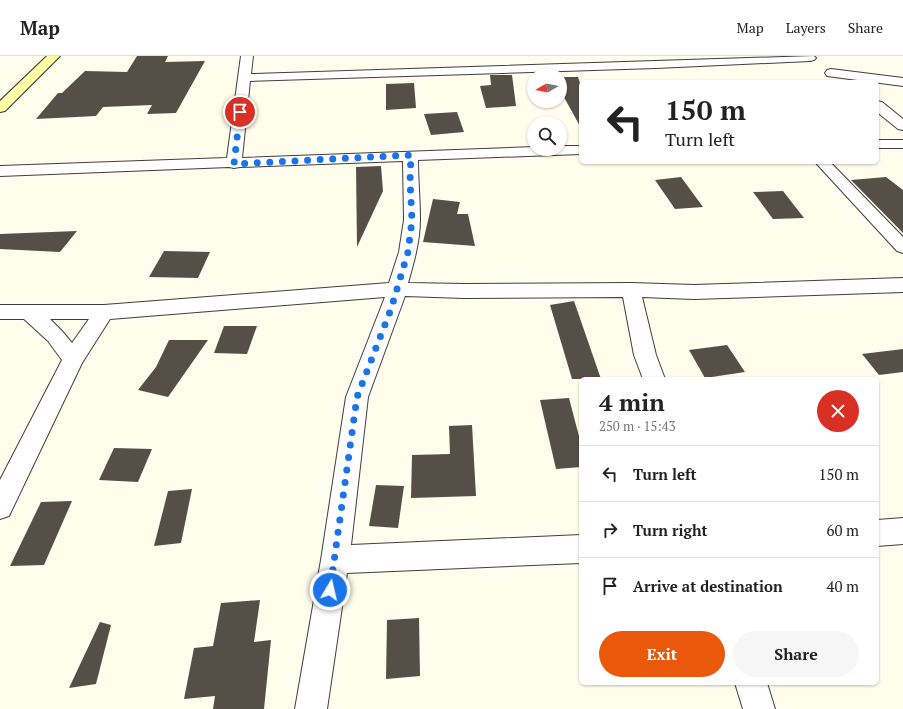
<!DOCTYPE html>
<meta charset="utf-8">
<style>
:root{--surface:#fff;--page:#f6f6f6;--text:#222;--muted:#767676;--line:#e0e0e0;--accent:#ea580c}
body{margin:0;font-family:"PT Serif",serif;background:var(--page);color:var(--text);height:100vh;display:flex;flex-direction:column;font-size:15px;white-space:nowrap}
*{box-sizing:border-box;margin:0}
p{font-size:13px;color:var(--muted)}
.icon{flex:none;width:22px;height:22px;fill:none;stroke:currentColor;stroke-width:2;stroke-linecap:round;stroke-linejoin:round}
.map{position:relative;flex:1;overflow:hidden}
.sheet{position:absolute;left:579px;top:321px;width:300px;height:308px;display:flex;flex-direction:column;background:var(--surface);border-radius:6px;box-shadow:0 1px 3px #0004}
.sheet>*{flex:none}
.top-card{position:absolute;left:579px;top:24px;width:300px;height:84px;border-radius:6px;box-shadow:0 1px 3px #0004;background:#fff;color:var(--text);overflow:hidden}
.needle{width:26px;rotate:261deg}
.buttons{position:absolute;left:527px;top:12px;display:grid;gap:8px}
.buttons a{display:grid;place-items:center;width:40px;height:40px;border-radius:50%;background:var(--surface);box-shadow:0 1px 3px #0004;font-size:20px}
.pin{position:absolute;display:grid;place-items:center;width:34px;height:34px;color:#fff;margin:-17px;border:2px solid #fff;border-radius:50%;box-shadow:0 1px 4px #0007}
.me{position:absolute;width:44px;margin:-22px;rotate:9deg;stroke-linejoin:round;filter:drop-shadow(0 0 3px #0008)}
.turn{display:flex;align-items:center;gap:14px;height:84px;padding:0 20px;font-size:18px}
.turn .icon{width:52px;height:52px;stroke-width:2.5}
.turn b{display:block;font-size:28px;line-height:34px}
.round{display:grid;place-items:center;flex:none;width:42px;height:42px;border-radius:21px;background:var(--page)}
.headline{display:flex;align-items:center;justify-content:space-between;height:68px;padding:0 20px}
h1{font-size:24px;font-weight:700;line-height:30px}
.primary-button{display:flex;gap:8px;margin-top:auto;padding:8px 20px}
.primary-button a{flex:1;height:46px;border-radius:24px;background:var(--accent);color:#fff;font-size:16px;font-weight:700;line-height:46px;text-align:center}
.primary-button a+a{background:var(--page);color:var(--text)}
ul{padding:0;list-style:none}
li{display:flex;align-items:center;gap:12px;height:56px;padding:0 20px;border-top:1px solid var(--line)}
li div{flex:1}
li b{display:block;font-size:15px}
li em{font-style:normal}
header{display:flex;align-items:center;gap:24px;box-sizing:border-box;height:56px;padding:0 20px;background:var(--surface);border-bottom:1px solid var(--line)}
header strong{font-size:19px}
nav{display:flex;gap:22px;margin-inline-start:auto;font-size:14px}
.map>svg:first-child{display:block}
.building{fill:#564f48}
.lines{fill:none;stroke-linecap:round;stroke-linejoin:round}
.street-casing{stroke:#3f3f3f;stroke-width:2}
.secondary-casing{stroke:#2e2e2e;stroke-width:2}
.street{fill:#fff;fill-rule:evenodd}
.secondary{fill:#feffa7;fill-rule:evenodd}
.route{stroke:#1a73e8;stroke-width:7;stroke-dasharray:0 12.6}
</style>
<header>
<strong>Map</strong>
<nav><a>Map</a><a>Layers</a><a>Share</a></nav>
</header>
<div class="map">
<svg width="903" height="653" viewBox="0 0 903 653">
<rect width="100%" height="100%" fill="#fffeec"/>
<g class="building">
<polygon points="137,0 168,0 165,6 205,5 176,57 147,58 152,49 103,51 96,60 36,63 58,37 62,37 85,15 127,16"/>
<polygon points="490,19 512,19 516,50 486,52 480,30 491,29"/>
<polygon points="560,21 578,21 581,30 581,72 560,34"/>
<polygon points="414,27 416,52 386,54 386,28"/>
<polygon points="457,56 464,76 431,79 424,58"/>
<polygon points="381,110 383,135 357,191 356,111"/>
<polygon points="681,121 703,151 675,153 655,124"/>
<polygon points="886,121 903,134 903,177 851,124"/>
<polygon points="783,135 804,162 773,163 753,136"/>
<polygon points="433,143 460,146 457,158 468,158 475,190 423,186"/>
<polygon points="77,175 60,196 0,193 0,178"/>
<polygon points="164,195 210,196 198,222 149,221"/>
<polygon points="574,245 601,323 572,323 550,249"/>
<polygon points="224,270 257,270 247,298 214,297"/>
<polygon points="169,284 208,284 168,341 138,334 156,311"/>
<polygon points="727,289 745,316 705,322 689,294"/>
<polygon points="903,293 903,316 879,319 862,298"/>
<polygon points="569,342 581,388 581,411 556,413 540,344"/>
<polygon points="472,369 476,440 411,442 412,399 450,398 449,370"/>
<polygon points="114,392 152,393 138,426 99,424"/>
<polygon points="376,429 404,430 398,472 369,470"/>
<polygon points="192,433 181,487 154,490 168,435"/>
<polygon points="72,445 44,509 10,510 41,446"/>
<polygon points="260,544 254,586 271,584 264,653 213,653 215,640 184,643 194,592 213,590 221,547"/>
<polygon points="419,562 420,620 386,623 387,564"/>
<polygon points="100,566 111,569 96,628 69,632"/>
</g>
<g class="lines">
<g class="street-casing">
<g id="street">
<path d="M241,0H253L251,18L814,0L816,2L814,4L810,5L656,12L250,25L242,102L534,91V93H560V90H581V98L418,104C418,124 420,143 420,163C420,185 414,206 408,227L464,228L631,227L694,229L903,222V236L694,243L642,241L656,299L665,323H643L634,299L623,241L464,242L405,240L368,341L351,489L581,479V507L347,517L327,653H295L321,504L346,341L385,241L110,263L82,307L9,460L0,463V424L62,304L48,285L24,263H0V249H104L389,227L399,196L404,164L403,105L240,111L234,112L229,111L0,120V110L227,102ZM50,263H89L72,287L62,275Z"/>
<polygon points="831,13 903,22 903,30 827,20 825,17 827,14"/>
<polygon points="877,45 882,46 903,63 903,74 898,73 877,56"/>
<rect x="877" y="84" width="26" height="8"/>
<polygon points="815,106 830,106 903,181 903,197 897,195"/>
<polygon points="903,462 903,488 877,490 877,464"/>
<polygon points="735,627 767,627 775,653 743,653"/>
</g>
</g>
<g class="secondary-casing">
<polygon id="secondary" points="47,0 60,0 5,55 0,56 0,45"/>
</g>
<use href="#street" class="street"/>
<use href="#secondary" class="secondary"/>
</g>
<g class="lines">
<polyline class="route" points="240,56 234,108 411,99 410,125 412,164 408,196 391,253 357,341 330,534"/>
</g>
</svg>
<div class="buttons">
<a><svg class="needle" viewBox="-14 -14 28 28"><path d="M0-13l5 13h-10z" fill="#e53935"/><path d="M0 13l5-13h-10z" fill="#767676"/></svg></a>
<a><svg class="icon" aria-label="search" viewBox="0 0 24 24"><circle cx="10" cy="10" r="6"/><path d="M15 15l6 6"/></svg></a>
</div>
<div class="pin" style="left:240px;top:56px;background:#d93025"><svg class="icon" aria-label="arrive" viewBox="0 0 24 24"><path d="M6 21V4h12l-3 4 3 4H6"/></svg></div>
<svg class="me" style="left:330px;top:534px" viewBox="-20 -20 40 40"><circle r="17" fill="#1a73e8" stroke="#fff" stroke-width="3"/><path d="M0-11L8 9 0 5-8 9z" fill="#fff"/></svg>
<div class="top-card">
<div class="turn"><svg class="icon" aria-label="left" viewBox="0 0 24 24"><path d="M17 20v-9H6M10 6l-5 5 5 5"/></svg><div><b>150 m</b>Turn left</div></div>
</div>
<section class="sheet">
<div class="headline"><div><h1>4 min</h1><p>250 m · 15:43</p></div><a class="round" style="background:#d93025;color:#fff"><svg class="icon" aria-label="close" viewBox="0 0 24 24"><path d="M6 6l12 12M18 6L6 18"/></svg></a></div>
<ul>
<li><svg class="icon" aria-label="left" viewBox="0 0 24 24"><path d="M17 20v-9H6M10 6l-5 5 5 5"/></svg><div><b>Turn left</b></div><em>150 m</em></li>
<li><svg class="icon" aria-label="right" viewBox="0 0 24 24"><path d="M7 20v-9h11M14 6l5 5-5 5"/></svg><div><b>Turn right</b></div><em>60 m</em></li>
<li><svg class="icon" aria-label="arrive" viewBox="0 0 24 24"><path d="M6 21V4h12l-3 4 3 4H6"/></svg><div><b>Arrive at destination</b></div><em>40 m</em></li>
</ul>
<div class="primary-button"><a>Exit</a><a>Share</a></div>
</section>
</div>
